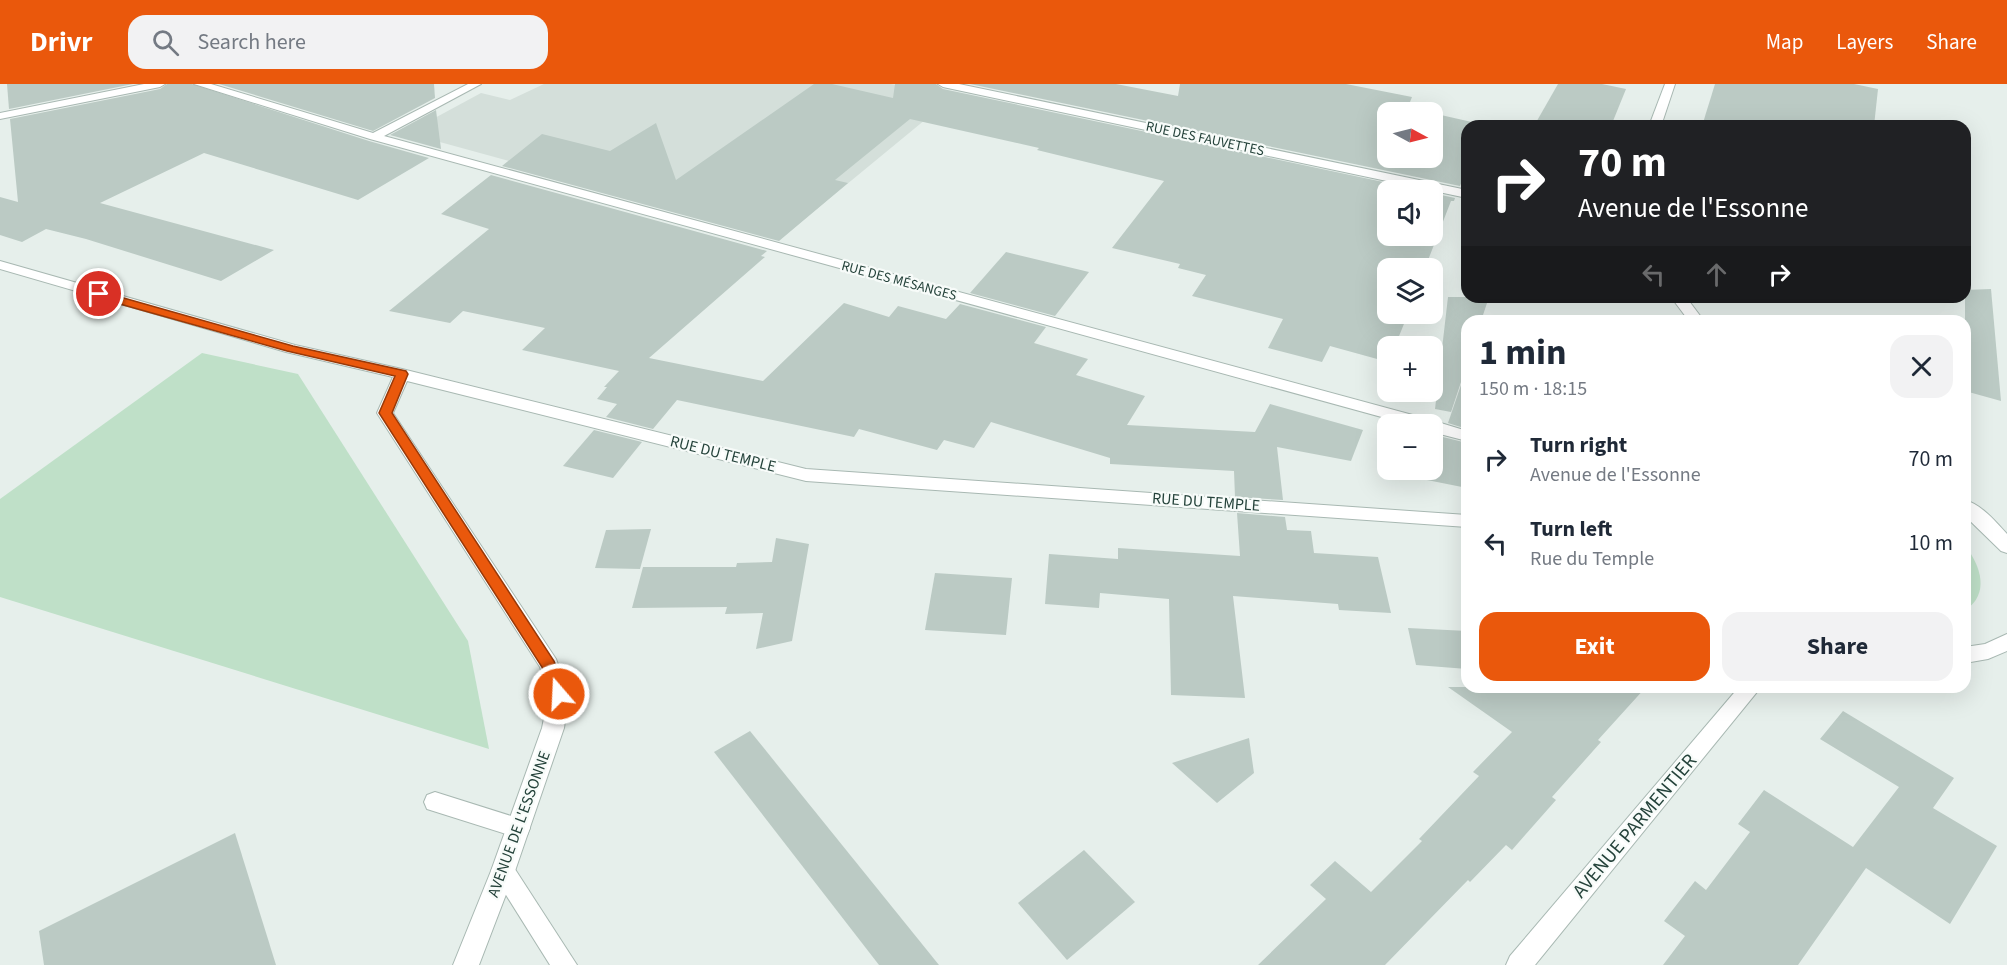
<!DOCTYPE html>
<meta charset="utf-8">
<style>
:root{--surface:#fff;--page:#f2f2f3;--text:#1f2937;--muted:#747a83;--accent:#ea580c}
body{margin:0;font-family:"Source Sans 3",sans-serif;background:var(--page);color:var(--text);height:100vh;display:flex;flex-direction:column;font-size:22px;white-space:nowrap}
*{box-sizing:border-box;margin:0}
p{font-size:20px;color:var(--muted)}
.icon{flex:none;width:33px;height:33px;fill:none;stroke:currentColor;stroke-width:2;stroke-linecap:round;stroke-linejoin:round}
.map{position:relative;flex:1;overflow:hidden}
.drawer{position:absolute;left:1461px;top:231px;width:510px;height:378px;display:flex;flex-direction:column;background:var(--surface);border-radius:18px;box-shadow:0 6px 24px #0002}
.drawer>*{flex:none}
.top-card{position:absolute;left:1461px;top:36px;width:510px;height:183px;border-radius:18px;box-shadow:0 6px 24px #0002;background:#202124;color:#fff;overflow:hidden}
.needle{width:39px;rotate:97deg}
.tools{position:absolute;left:1377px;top:18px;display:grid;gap:12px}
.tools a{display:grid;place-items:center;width:66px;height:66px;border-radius:12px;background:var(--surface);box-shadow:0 6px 24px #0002;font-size:30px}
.pin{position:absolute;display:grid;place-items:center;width:51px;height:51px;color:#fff;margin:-26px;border:3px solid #fff;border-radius:50%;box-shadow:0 2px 6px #0007}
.me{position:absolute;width:66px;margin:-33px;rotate:341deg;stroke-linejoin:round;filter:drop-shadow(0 0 4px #0008)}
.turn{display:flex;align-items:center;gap:21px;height:126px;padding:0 18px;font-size:27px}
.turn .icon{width:78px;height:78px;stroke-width:2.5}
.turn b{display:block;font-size:42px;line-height:51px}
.lanes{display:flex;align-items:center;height:57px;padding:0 18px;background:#0003;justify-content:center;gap:30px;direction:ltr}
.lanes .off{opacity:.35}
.round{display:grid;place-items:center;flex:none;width:63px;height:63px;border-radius:18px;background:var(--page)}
.headline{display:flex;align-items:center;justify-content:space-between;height:102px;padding:0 18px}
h1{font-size:36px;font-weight:700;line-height:45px}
.action{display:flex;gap:12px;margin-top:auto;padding:12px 18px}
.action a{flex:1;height:69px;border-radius:18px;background:var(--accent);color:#fff;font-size:24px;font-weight:700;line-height:69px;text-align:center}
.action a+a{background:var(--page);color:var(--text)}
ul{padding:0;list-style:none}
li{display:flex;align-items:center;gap:18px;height:84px;padding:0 18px}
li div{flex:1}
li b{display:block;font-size:22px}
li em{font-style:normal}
header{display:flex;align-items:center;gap:36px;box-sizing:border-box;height:84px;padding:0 30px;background:var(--accent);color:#fff}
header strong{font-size:28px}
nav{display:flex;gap:33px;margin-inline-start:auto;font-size:21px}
.search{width:420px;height:54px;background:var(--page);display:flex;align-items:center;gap:15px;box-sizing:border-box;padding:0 21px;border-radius:18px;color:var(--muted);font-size:22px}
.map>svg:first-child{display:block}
.built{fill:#d4dfda}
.green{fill:#bfe0c8}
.building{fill:#bbcac4}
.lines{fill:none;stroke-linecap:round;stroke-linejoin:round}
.lane-casing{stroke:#a8b8b2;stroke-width:2}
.street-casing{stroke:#a8b8b2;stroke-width:2}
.lane{fill:#fff;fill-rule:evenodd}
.street{fill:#fff;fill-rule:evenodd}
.route{fill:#ea580c;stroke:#983908;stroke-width:1.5}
.labels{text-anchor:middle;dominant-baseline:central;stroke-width:4.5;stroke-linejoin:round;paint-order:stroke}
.far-street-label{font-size:14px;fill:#24423a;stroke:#f7fbf9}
.street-label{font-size:16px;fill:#24423a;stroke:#f7fbf9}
.near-street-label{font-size:20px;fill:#24423a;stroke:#f7fbf9}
</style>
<header>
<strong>Drivr</strong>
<div class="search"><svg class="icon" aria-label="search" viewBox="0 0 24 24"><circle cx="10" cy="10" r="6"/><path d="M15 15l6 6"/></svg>Search here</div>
<nav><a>Map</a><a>Layers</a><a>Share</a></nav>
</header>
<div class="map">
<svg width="2007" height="881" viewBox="0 0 2007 881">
<rect width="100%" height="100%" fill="#e6efeb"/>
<polygon class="built" points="544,0 891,0 954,12 784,152 407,49 481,9 510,16"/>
<g class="green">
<polygon points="202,269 298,290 468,557 489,665 0,513 0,415"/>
<path d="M1965,462C1981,481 1990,511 1965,526Z"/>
</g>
<g class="building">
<polygon points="7,0 133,0 9,25"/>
<polygon points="167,0 192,0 369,57 429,74 358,116 204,69 100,119 274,166 221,197 86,155 46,145 22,158 0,151 0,113 18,118 10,35 160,5"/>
<polygon points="219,0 434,0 435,14 373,47"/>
<polygon points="814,0 832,0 893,14 895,0 936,0 943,5 1421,106 1388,106 1388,152 1432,152 1432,109 1455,114 1454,117 1451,117 1425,184 1388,184 1388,230 1408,230 1395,262 1388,262 1388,278 1330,262 1322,278 1268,264 1283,235 1192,212 1206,191 1178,184 1180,180 1112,164 1164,97 1037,66 1039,64 910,35 835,96 848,99 779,157 502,82 542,50 610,67 656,39 676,96"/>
<polygon points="970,0 1116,0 1178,12 1180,0 1346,0 1412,13 1410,18 1428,21 1424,27 1429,28 1388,28 1388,74 1432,74 1432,29 1485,41 1467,42 1467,85 1460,102"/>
<polygon points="1558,0 1602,0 1626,5 1611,42 1534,42"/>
<polygon points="1715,0 1854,0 1878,5 1874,42 1702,42"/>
<polygon points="436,26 441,65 390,51"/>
<polygon points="491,91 767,167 761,172 765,173 649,274 763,297 844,219 889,233 898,222 946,235 960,220 1046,243 1034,259 1088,275 1076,291 1145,312 1127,341 1255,348 1270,320 1363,346 1351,377 1277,363 1283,416 1235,413 1234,387 1110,380 1110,374 991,338 974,364 944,356 937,366 859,345 854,353 677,316 653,345 606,333 617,320 597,315 607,303 604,303 619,287 522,266 545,244 463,227 450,239 389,227 489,145 441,130"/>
<polygon points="1006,168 1089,188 1055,232 970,209"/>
<polygon points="1991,205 2001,317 1965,307 1965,206"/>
<polygon points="1448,213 1489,213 1481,237 1467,237 1467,280 1451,328 1435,325"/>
<polygon points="1462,298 1467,299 1467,345 1448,339"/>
<polygon points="594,346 642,358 613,394 563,382"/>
<polygon points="1443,353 1467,359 1467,404 1427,396"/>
<polygon points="1237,429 1285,433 1287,446 1311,447 1314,469 1378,473 1391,529 1339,526 1338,520 1233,512 1245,614 1171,611 1169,515 1100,509 1099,524 1045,520 1049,470 1118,475 1118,464 1240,472"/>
<polygon points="651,445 640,485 595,484 606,446"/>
<polygon points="776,454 809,460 792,557 756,565 763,529 725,530 727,523 632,524 643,483 736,483 737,479 772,478"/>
<polygon points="935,489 1012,494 1006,551 925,546"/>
<polygon points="1408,544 1467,547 1467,585 1416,581"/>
<polygon points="1448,603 1646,603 1598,656 1601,658 1552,713 1556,716 1512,766 1506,761 1470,798 1468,796 1385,881 1258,881 1326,815 1310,801 1335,777 1371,808 1422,757 1419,755 1479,692 1473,688 1512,648"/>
<polygon points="1843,627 1954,694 1933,724 1997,762 1950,840 1866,784 1798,881 1663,881 1685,852 1664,837 1695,797 1706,806 1750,748 1738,740 1764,706 1853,763 1899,703 1820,655"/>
<polygon points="750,647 939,881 879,881 714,668"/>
<polygon points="1249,654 1254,689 1217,719 1172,679"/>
<polygon points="235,749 276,881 44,881 39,847"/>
<polygon points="1084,766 1135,818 1067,876 1018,819"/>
</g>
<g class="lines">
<g class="lane-casing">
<g id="lane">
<polygon points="435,708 527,737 530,744 527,751 519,754 427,725 424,718 427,711"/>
<polygon points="503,776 511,779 577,881 550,881 491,787 495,779"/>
</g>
</g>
<g class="street-casing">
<g id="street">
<polygon points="144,0 165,0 160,3 0,35 0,29"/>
<polygon points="194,0 211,0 373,49 468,0 481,0 384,52 1431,336 1467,347 1467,357 1432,348 1432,340 1407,340 370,55"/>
<polygon points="938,0 959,0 1467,106 1467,114 943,3"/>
<polygon points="1665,0 1675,0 1661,42 1649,42"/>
<polygon points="0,177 295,261 402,285 806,385 1467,431 1467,443 806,397 407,297 393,329 556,575 569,610 564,644 515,787 479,881 453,881 491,787 542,644 549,610 540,583 377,329 393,293 286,268 0,185"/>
<polygon points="1671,213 1686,213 1704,237 1689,237"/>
<path d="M1965,416C1982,421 1996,438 2007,450V469L2001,467L1965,432Z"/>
<polygon points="2007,550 2007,567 1988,575 1965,579 1965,563 1985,560"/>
<polygon points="1739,603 1761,603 1535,881 1506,881 1510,872"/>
</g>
</g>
<use href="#lane" class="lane"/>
<use href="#street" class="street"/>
</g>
<polygon class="route" points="99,207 293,262 406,287 408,290 392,329 554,577 567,610 564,615 559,616 553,615 542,583 379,329 395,292 287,267 95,213 93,210"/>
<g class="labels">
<g class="far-street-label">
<text transform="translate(1205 55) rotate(12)">RUE DES FAUVETTES</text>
<text transform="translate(899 197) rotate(15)">RUE DES MÉSANGES</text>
</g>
<g class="street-label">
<text transform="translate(723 370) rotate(14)">RUE DU TEMPLE</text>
<text transform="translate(1206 418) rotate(4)">RUE DU TEMPLE</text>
<text transform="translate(519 740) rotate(-70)">AVENUE DE L'ESSONNE</text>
</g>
<g class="near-street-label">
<text transform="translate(1635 742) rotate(-50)">AVENUE PARMENTIER</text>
</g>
</g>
</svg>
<div class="tools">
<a><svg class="needle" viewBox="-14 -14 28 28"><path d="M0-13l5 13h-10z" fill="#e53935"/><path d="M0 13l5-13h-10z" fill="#747a83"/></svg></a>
<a><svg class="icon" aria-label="sound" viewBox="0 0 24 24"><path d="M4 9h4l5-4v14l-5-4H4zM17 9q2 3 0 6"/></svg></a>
<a><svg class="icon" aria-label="layers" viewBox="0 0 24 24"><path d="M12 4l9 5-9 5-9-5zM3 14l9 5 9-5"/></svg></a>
<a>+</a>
<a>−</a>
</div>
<div class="pin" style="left:99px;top:210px;background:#d93025"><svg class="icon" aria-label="arrive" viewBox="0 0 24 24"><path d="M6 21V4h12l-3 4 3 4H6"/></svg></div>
<svg class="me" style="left:559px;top:610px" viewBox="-20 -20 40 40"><circle r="17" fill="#ea580c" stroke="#fff" stroke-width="3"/><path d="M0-11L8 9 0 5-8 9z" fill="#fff"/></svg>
<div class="top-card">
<div class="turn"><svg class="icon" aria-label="right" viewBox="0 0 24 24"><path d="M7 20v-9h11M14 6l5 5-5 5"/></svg><div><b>70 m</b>Avenue de l'Essonne</div></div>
<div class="lanes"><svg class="icon off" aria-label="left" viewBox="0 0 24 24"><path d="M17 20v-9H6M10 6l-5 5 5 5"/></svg><svg class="icon off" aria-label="ahead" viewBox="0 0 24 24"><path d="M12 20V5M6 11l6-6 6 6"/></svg><svg class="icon" aria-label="right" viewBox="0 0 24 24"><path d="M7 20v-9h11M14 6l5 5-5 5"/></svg></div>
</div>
<section class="drawer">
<div class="headline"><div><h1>1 min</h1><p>150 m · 18:15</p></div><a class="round"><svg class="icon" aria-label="close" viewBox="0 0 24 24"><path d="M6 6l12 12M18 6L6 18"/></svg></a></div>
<ul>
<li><svg class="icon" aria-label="right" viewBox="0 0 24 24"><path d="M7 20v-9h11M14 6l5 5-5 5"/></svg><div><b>Turn right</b><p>Avenue de l'Essonne</p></div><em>70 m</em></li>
<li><svg class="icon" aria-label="left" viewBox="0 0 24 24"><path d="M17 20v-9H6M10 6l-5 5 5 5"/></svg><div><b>Turn left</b><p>Rue du Temple</p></div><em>10 m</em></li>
</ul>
<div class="action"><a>Exit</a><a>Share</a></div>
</section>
</div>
